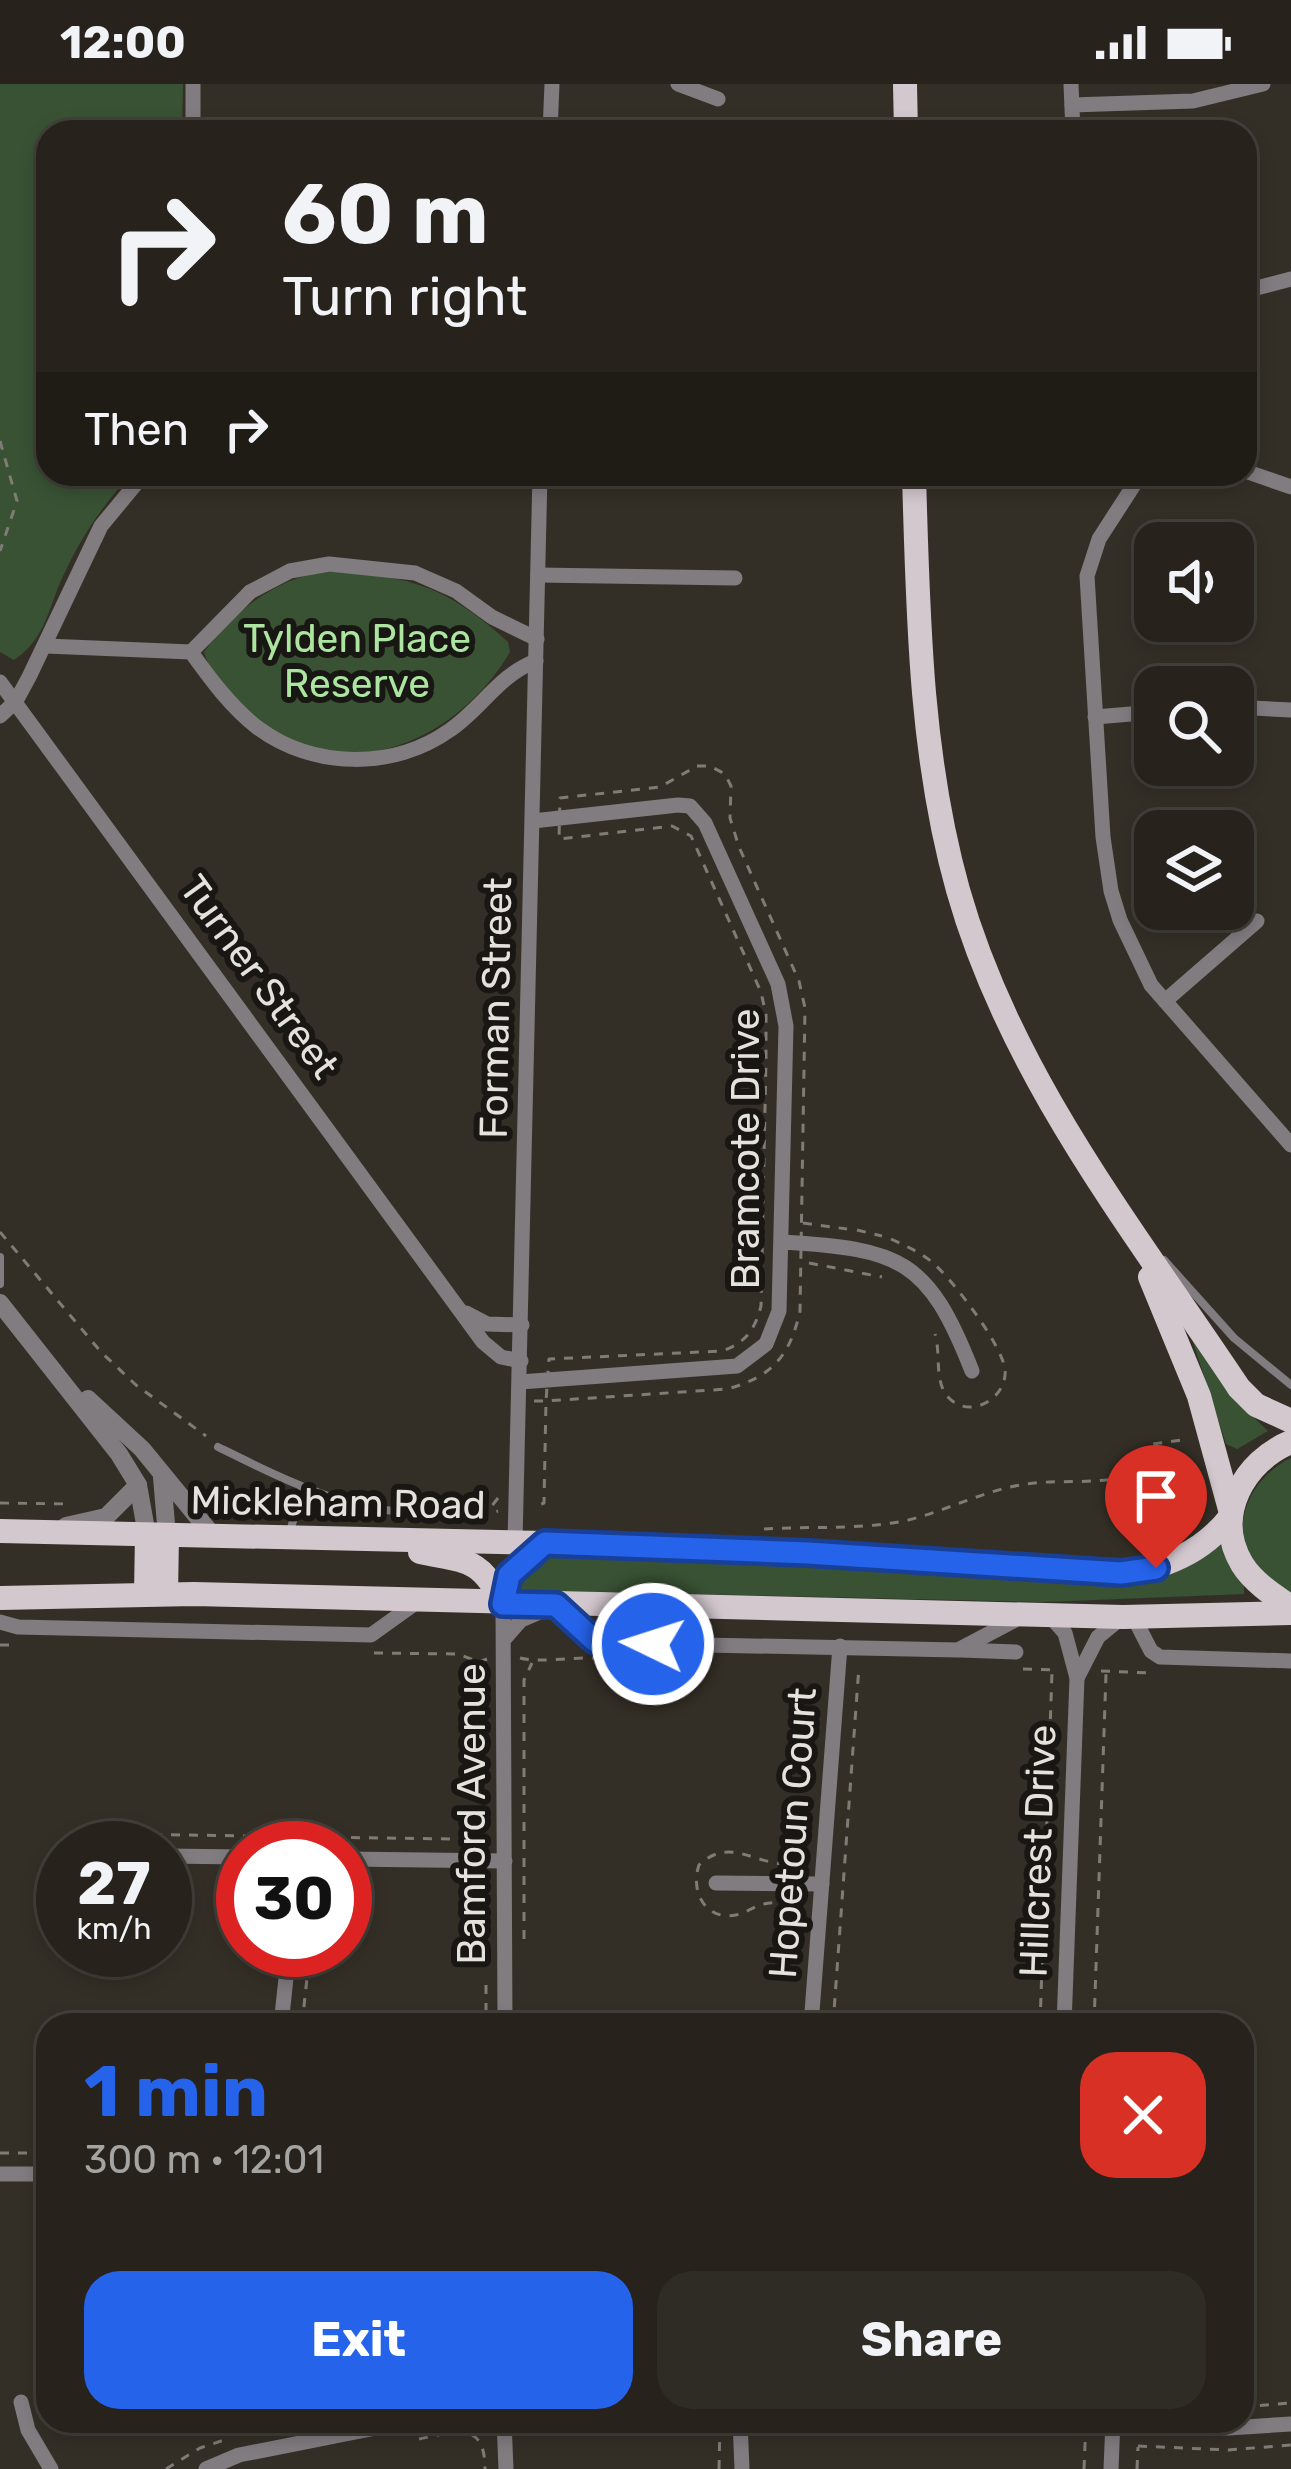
<!DOCTYPE html>
<meta charset="utf-8">
<style>
:root{--surface:#27231c;--page:#2f2b25;--text:#f1f3f6;--muted:#a4a4a3;--line:#43403b;--accent:#2563eb}
body{margin:0;font-family:Rubik,sans-serif;background:var(--page);color:var(--text);height:100vh;display:flex;flex-direction:column;font-size:45px;white-space:nowrap}
*{box-sizing:border-box;margin:0}
p{font-size:39px;color:var(--muted)}
.icon{flex:none;width:66px;height:66px;fill:none;stroke:currentColor;stroke-width:2;stroke-linecap:round;stroke-linejoin:round}
.map{position:relative;flex:1;overflow:hidden}
.side{position:absolute;left:36px;top:1929px;width:1218px;height:420px;display:flex;flex-direction:column;background:var(--surface);border-radius:36px;box-shadow:0 6px 18px #0003,0 0 0 3px var(--line)}
.side>*{flex:none}
.guide{position:absolute;left:36px;top:36px;width:1221px;height:366px;border-radius:36px;box-shadow:0 6px 18px #0003,0 0 0 3px var(--line);background:#27231c;color:var(--text);overflow:hidden}
.tools{position:absolute;left:1134px;top:438px;display:grid;gap:24px}
.tools a{display:grid;place-items:center;width:120px;height:120px;border-radius:24px;background:var(--surface);box-shadow:0 6px 18px #0003,0 0 0 3px var(--line);font-size:60px}
.speed{position:absolute;left:36px;top:1737px;display:flex;gap:24px;font-size:60px;font-weight:700;text-align:center}
.speed>*{display:grid;place-content:center;width:156px;height:156px;border-radius:50%;background:var(--surface);box-shadow:0 6px 18px #0003,0 0 0 3px var(--line);line-height:1}
.speed small{font-size:30px;font-weight:400}
.speed .limit{border:18px solid #d22;background:#fff;color:#111}
.pin{position:absolute;display:grid;place-items:center;width:102px;height:102px;color:#fff;margin:-123px -51px;border-radius:50% 50% 50% 0;rotate:-45deg;box-shadow:0 0 12px #0007}
.pin .icon{rotate:45deg}
.me{position:absolute;width:132px;margin:-66px;rotate:274deg;stroke-linejoin:round;filter:drop-shadow(0 0 9px #0008)}
.turn{display:flex;align-items:center;gap:42px;height:252px;padding:0 48px;font-size:54px}
.turn .icon{width:156px;height:156px;stroke-width:2.5}
.turn b{display:block;font-size:84px;line-height:102px}
.then{display:flex;align-items:center;height:114px;padding:0 48px;background:#0003;gap:24px;font-size:45px}
.round{display:grid;place-items:center;flex:none;width:126px;height:126px;border-radius:36px;background:var(--page)}
.overview{display:flex;align-items:center;justify-content:space-between;height:204px;padding:0 48px}
h1{font-size:72px;font-weight:700;line-height:90px;color:var(--accent)}
.cta{display:flex;gap:24px;margin-top:auto;padding:24px 48px}
.cta a{flex:1;height:138px;border-radius:36px;background:var(--accent);color:#fff;font-size:48px;font-weight:700;line-height:138px;text-align:center}
.cta a+a{background:var(--page);color:var(--text)}
.status{display:flex;justify-content:space-between;align-items:center;height:84px;padding:0 60px;background:var(--surface);direction:ltr}
.status svg{height:33px;fill:currentColor}
.map>svg:first-child{display:block}
.green{fill:#395234}
.lines{fill:none;stroke-linecap:round;stroke-linejoin:round}
.path{stroke:#807b74;stroke-width:3;stroke-dasharray:9 9;stroke-linecap:butt}
.service{stroke:#817c7f;stroke-width:8}
.minor{stroke:#817c7f;stroke-width:15}
.tertiary{stroke:#817c7f;stroke-width:18}
.primary{stroke:#d3c8ce;stroke-width:24}
.route-casing{stroke:#184099;stroke-width:30}
.route{stroke:#2563eb;stroke-width:21}
.labels{text-anchor:middle;dominant-baseline:central;stroke-width:12;stroke-linejoin:round;paint-order:stroke}
.park-label{font-size:39px;fill:#ace5a0;stroke:#191713}
.street-label{font-size:39px;fill:#e5e1dc;stroke:#191713}
</style>
<div class="status"><b>12:00</b><svg viewBox="0 0 49 12"><path d="M0 12V9h3v3zM5 12V6h3v6zM10 12V3h3v9zM15 12V0h3v12zM26 1h20v11H26zM47 4h2v5h-2z"/></svg></div>
<div class="map">
<svg width="1291" height="2385" viewBox="0 0 1291 2385">
<rect width="100%" height="100%" fill="#342f26"/>
<g class="green">
<path d="M0,0H183L182,48H48V390H131C104,420 83,450 66,486C48,521 48,553 14,576L0,568Z"/>
<path d="M324,487C407,491 446,501 508,558L510,568C457,658 343,708 254,632C234,615 211,593 204,568C233,527 275,496 324,487Z"/>
<polygon points="1192,1255 1249,1329 1268,1347 1237,1365 1226,1360"/>
<path d="M1291,1374V1509C1281,1502 1267,1495 1259,1486C1224,1447 1250,1393 1291,1374Z"/>
<path d="M1220,1456L1244,1499V1510L1045,1518L517,1506V1495L543,1473L559,1471L1123,1499C1160,1496 1196,1486 1220,1456Z"/>
</g>
<g class="lines">
<g class="path">
<polyline points="0,357 17,417 0,467"/>
<path d="M697,682H710L725,690L731,702L730,734L739,763L799,897L805,924L800,1227C790,1272 772,1293 727,1305L546,1317L549,1275L722,1267C746,1259 755,1245 761,1222L766,975V931L761,908L691,752L672,742L559,755L560,714L660,703Z"/>
<polyline points="803,1139 847,1145"/>
<polyline points="857,1146 882,1152"/>
<polyline points="0,1148 101,1268 136,1301 206,1352"/>
<path d="M891,1155C906,1162 920,1168 932,1178C952,1195 1001,1259 1005,1285C1008,1314 970,1337 948,1313C934,1298 941,1269 935,1250"/>
<polyline points="809,1179 882,1193"/>
<polyline points="534,1317 546,1317 544,1419 534,1423"/>
<polyline points="498,1414 484,1432 498,1427"/>
<polyline points="0,1419 72,1420"/>
<path d="M764,1445C811,1442 857,1446 904,1437C944,1428 980,1408 1020,1401C1057,1394 1095,1402 1131,1391L1147,1361L1188,1355"/>
<polyline points="0,1561 10,1561"/>
<polyline points="374,1569 458,1570 479,1578 487,1575"/>
<path d="M520,1574C539,1579 572,1573 594,1574"/>
<polyline points="1023,1585 1055,1586"/>
<polyline points="1101,1587 1151,1589"/>
<polyline points="117,1750 452,1755 474,1752 481,1747 485,1757"/>
<path d="M786,1780C752,1779 729,1753 699,1781C690,1807 705,1837 736,1831C746,1829 754,1822 764,1820C775,1817 791,1820 803,1821"/>
<polyline points="467,1795 475,1799 485,1819"/>
<polyline points="524,1855 524,1596 532,1579"/>
<polyline points="486,1901 486,1941"/>
<polyline points="302,1941 310,1866"/>
<polyline points="833,1941 859,1582"/>
<polyline points="1040,1941 1052,1587"/>
<polyline points="1094,1941 1106,1590"/>
<polyline points="0,2069 48,2069"/>
<polyline points="1242,2323 1291,2319"/>
<polyline points="524,2347 524,2337"/>
<polyline points="245,2350 302,2337"/>
<path d="M419,2355C454,2348 485,2335 485,2385"/>
<polyline points="1138,2362 1228,2366 1291,2361"/>
<polyline points="166,2385 200,2364 224,2356"/>
<polyline points="719,2385 720,2337"/>
<polyline points="1084,2385 1086,2337"/>
<polyline points="1137,2385 1138,2363"/>
</g>
<g class="service">
<polyline points="0,1173 0,1200"/>
<polyline points="1164,1176 1234,1254 1291,1301"/>
<path d="M218,1363C287,1397 353,1431 432,1429"/>
<polyline points="290,1448 302,1403"/>
</g>
<g class="minor">
<polyline points="678,0 718,15"/>
<polyline points="1071,0 1073,48"/>
<polyline points="1072,21 1193,17 1263,0"/>
<polyline points="193,48 193,0"/>
<polyline points="550,48 552,0"/>
<polyline points="1245,207 1291,195"/>
<polyline points="1245,387 1291,403"/>
<polyline points="1141,390 1099,455 1087,492 1103,753 1111,807 1120,836 1151,901 1291,1061"/>
<polyline points="538,491 735,494"/>
<polyline points="46,562 191,568"/>
<path d="M191,568C211,596 231,623 258,644C313,685 394,686 450,646C482,624 499,591 536,577"/>
<polyline points="191,568 250,508 290,487 329,480 415,489 456,507 492,533 537,555"/>
<polyline points="0,598 483,1258 501,1273 521,1277"/>
<polyline points="1233,623 1291,626"/>
<polyline points="0,632 16,617 29,593 101,442 144,390"/>
<polyline points="1095,633 1155,628"/>
<polyline points="1165,917 1257,837"/>
<path d="M782,1158C901,1165 928,1175 972,1287"/>
<polyline points="466,1229 487,1240 522,1241"/>
<polyline points="520,1298 737,1282 766,1260 779,1227 786,942 778,900 705,739 690,722 678,721 533,737"/>
<polyline points="515,1458 540,390"/>
<polyline points="503,1519 505,1941"/>
<polyline points="1050,1532 1065,1549 1077,1594 1064,1941"/>
<polyline points="1133,1532 1151,1567 1160,1573 1291,1577"/>
<polyline points="0,1538 18,1543 371,1551 417,1518"/>
<polyline points="506,1553 521,1536 556,1521 586,1552 606,1559 958,1566 1017,1535"/>
<polyline points="961,1566 1016,1568"/>
<polyline points="1077,1594 1098,1553 1120,1535"/>
<polyline points="165,1772 243,1773"/>
<polyline points="345,1775 505,1777"/>
<polyline points="716,1799 822,1800"/>
<polyline points="281,1941 289,1866"/>
<polyline points="811,1941 840,1562"/>
<polyline points="0,2090 48,2090"/>
<polyline points="21,2318 28,2346 51,2385"/>
<polyline points="504,2337 506,2385"/>
<polyline points="740,2337 742,2385"/>
<polyline points="1113,2340 1229,2344 1291,2340"/>
<polyline points="206,2385 239,2371 411,2337"/>
<polyline points="1111,2385 1113,2337"/>
</g>
<g class="tertiary">
<polyline points="0,1219 119,1370 138,1401 147,1451"/>
<polyline points="88,1315 142,1365 214,1453"/>
<polyline points="162,1393 167,1452"/>
<polyline points="66,1442 106,1433 138,1401"/>
</g>
<g class="primary">
<polyline points="905,0 906,48"/>
<path d="M914,390C918,530 920,671 958,806C1011,993 1134,1146 1239,1304L1256,1321L1291,1337"/>
<polyline points="1150,1193 1199,1312 1231,1429"/>
<path d="M1291,1358C1244,1377 1213,1432 1242,1480C1253,1498 1273,1511 1291,1523"/>
<path d="M0,1447L545,1459L808,1470L1121,1488C1164,1486 1204,1467 1231,1432"/>
<path d="M420,1468C468,1478 480,1474 503,1519"/>
<polyline points="146,1510 147,1451"/>
<polyline points="166,1510 167,1452"/>
<polyline points="0,1514 194,1510 1123,1533 1291,1529"/>
<polyline points="503,1519 509,1491 545,1459"/>
</g>
</g>
<g class="lines">
<g class="route-casing">
<polyline id="route" points="653,1560 595,1557 556,1521 503,1520 509,1491 545,1459 808,1469 1121,1489 1156,1484"/>
</g>
<use href="#route" class="route"/>
</g>
<g class="labels">
<g class="park-label">
<text x="357" y="555">Tylden Place<tspan x="357" dy="45">Reserve</tspan></text>
</g>
<g class="street-label">
<text transform="translate(259 893) rotate(54)">Turner Street</text>
<text transform="translate(496 924) rotate(-89)">Forman Street</text>
<text transform="translate(746 1065) rotate(-90)">Bramcote Drive</text>
<text transform="translate(338 1419) rotate(1)">Mickleham Road</text>
<text transform="translate(472 1730) rotate(-90)">Bamford Avenue</text>
<text transform="translate(793 1749) rotate(-86)">Hopetoun Court</text>
<text transform="translate(1038 1767) rotate(-88)">Hillcrest Drive</text>
</g>
</g>
</svg>
<div class="tools">
<a><svg class="icon" aria-label="sound" viewBox="0 0 24 24"><path d="M4 9h4l5-4v14l-5-4H4zM17 9q2 3 0 6"/></svg></a>
<a><svg class="icon" aria-label="search" viewBox="0 0 24 24"><circle cx="10" cy="10" r="6"/><path d="M15 15l6 6"/></svg></a>
<a><svg class="icon" aria-label="layers" viewBox="0 0 24 24"><path d="M12 4l9 5-9 5-9-5zM3 14l9 5 9-5"/></svg></a>
</div>
<div class="speed"><div>27<small>km/h</small></div><div class="limit">30</div></div>
<div class="pin" style="left:1156px;top:1484px;background:#d93025"><svg class="icon" aria-label="arrive" viewBox="0 0 24 24"><path d="M6 21V4h12l-3 4 3 4H6"/></svg></div>
<svg class="me" style="left:653px;top:1560px" viewBox="-20 -20 40 40"><circle r="17" fill="#2563eb" stroke="#fff" stroke-width="3"/><path d="M0-11L8 9 0 5-8 9z" fill="#fff"/></svg>
<div class="guide">
<div class="turn"><svg class="icon" aria-label="right" viewBox="0 0 24 24"><path d="M7 20v-9h11M14 6l5 5-5 5"/></svg><div><b>60 m</b>Turn right</div></div>
<div class="then">Then<svg class="icon" aria-label="right" viewBox="0 0 24 24"><path d="M7 20v-9h11M14 6l5 5-5 5"/></svg></div>
</div>
<section class="side">
<div class="overview"><div><h1>1 min</h1><p>300 m · 12:01</p></div><a class="round" style="background:#d93025;color:#fff"><svg class="icon" aria-label="close" viewBox="0 0 24 24"><path d="M6 6l12 12M18 6L6 18"/></svg></a></div>
<div class="cta"><a>Exit</a><a>Share</a></div>
</section>
</div>
